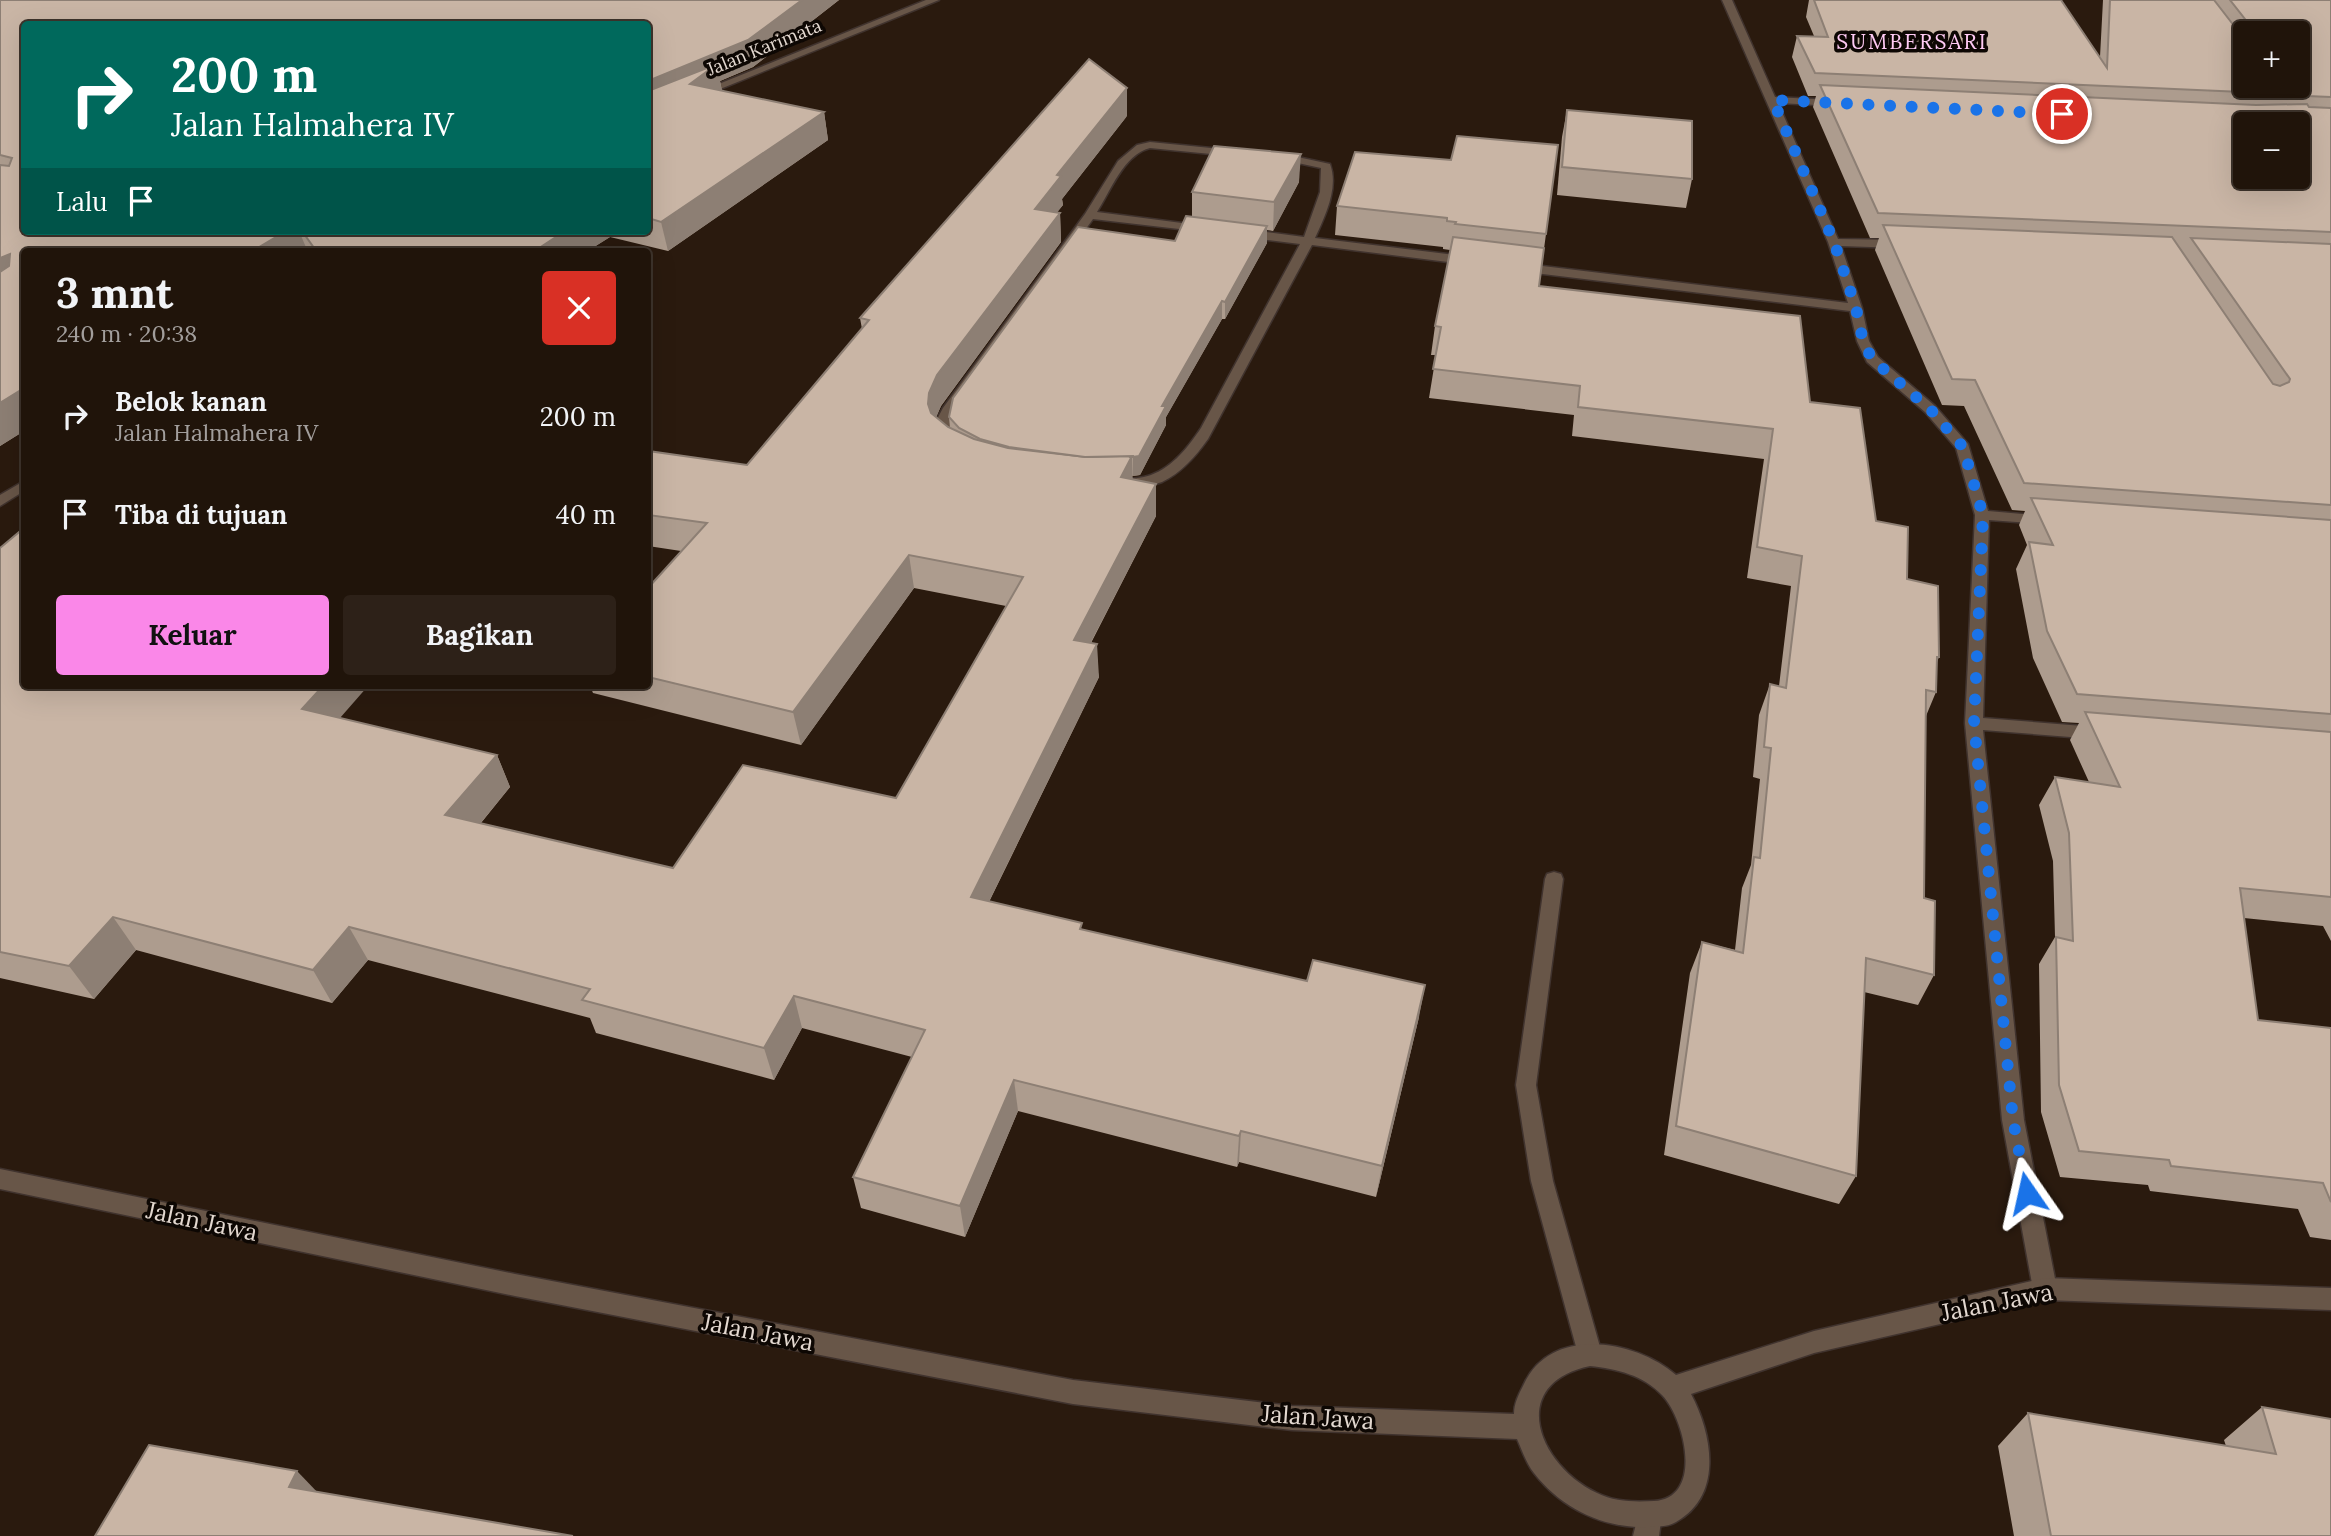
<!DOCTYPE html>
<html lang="id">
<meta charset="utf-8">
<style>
:root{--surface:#20140a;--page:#2d2118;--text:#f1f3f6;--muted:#a29e9c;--line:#3d332b;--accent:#fa87e8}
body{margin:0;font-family:Lora,serif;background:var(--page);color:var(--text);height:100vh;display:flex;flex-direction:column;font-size:26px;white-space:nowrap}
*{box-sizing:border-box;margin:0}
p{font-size:23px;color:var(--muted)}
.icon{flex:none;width:38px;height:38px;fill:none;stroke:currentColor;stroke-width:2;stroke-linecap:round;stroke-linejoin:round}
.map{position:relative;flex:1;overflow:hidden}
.drawer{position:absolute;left:21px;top:248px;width:630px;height:441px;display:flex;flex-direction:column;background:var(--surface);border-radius:7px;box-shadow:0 7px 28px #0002,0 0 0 2px var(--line)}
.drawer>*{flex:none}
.guide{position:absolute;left:21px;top:21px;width:630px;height:214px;border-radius:7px;box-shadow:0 7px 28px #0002,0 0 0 2px var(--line);background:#00695c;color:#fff;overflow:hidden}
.tools{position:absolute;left:2233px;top:21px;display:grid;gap:14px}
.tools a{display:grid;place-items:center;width:77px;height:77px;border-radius:7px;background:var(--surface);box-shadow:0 7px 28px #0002,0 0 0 2px var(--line);font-size:35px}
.pin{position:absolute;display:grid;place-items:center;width:60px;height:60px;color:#fff;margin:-30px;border:4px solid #fff;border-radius:50%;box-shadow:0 2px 7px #0007}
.me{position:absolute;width:77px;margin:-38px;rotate:349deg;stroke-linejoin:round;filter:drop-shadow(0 0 5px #0008)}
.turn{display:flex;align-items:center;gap:24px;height:147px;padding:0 35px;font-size:32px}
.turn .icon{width:91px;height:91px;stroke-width:2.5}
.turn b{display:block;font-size:49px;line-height:60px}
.then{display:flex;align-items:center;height:66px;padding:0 35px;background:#0003;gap:14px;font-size:26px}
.round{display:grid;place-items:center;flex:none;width:74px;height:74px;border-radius:7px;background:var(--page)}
.summary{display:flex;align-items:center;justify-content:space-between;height:119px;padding:0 35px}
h1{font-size:42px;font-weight:700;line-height:52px}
.cta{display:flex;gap:14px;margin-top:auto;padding:14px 35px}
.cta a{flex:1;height:80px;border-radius:7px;background:var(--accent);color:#111;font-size:28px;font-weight:700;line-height:80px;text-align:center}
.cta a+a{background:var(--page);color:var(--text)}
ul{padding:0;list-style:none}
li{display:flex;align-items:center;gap:21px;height:98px;padding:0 35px}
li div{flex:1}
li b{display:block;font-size:26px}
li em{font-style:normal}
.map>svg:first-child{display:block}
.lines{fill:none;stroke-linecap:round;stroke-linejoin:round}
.minor-casing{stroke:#40332e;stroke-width:3}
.secondary-casing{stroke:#40332e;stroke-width:3}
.minor{fill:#685648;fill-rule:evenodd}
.secondary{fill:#685648;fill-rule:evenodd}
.wall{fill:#ad9c8e;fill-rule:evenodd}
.shaded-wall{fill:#8d7f74}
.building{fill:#c9b5a5;stroke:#8d7f74;stroke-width:2;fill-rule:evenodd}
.route{stroke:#1a73e8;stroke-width:12;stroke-dasharray:0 21.6}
.labels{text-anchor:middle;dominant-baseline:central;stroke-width:7;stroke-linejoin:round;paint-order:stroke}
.far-street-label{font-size:18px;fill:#e3d8d0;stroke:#0d0703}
.far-quarter-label{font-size:21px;letter-spacing:2px;fill:#ffcaf4;stroke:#0d0703}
.near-street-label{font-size:24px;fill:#e3d8d0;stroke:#0d0703}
</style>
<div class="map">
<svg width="2331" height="1536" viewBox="0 0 2331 1536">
<rect width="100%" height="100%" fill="#2a1a0e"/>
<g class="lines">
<g class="minor-casing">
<g id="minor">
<polygon points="1722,0 1732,0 1775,97 1836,100 1841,103 1836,106 1778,103 1838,239 1901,240 1907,244 1901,248 1841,246 1862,308 1869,341 1878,357 1935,406 1968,444 1988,511 2045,516 2052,520 2045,524 1989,520 1983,718 2096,727 2105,733 2096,739 1983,730 2024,1120 2057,1289 2053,1297 2045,1300 2037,1297 2033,1289 2002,1120 1965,723 1975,515 1956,448 1925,412 1867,362 1857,341 1850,311 1517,271 1511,267 1517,263 1848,303 1828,242"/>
<path d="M1150,142L1293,156L1330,164C1339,188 1325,216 1315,238L1472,257L1478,261L1472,265L1312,245L1208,439C1196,456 1181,473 1162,482C1123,497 959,481 937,443C930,432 937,419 943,408L1085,214L1118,161L1137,145ZM1150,148L1293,162L1321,168L1320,192L1304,237L1243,229L1237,233L1243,237L1300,244L1201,428C1189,446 1173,467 1151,475C1118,488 962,473 948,436L953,415L1093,219L1205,232L1211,229L1205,226L1097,212C1110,192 1124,154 1150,148Z"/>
<polygon points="1554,872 1561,874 1563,879 1536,1085 1553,1181 1602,1354 1598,1362 1590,1366 1582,1362 1578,1354 1531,1181 1516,1085 1545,879 1547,874"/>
<polygon points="1648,1508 1657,1512 1661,1521 1659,1536 1633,1536 1639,1512"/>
</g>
</g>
<g class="secondary-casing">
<g id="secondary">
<polygon points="926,0 939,0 703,96 694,94"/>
<polygon points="24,481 24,491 0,506 0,495"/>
<path d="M0,1169L515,1274L1073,1380L1292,1406L1514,1414C1514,1403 1519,1394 1524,1384C1551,1325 1636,1340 1676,1375L1814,1331L2045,1278L2331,1288V1310L2045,1300L1814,1353L1691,1394C1712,1434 1724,1495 1676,1522C1668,1527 1659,1526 1650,1527C1604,1529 1562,1509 1534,1473C1526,1463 1522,1450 1517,1439L1292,1430L1073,1404L515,1296L0,1189ZM1590,1366C1617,1369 1643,1375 1662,1395C1685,1419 1704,1498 1654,1501C1635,1502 1615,1502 1597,1493C1538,1465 1506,1384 1590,1366Z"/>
</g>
</g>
<use href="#minor" class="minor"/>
<use href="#secondary" class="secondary"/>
</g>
<g class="wall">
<path d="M0,0H839L753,67L720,81L722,91L824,112L828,140L668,251L610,237L586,252H24V431L0,446ZM24,24H648V231H24Z"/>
<path d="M1809,0H2061L2100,57L2103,0H2331V941L2323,926L2244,918L2258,1020L2331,1028V1240L2310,1237L2298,1209L2150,1191L2148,1185L2060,1177L2041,1112L2039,964L2055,937L2053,861L2039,805L2055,777L2089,782L2070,740L2079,723L2062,722L2033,658L2016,569L2027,545L2019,525L2025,511L2012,510L1964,406L1942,405L1875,250L1879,238H1870L1813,107L1816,96H1808L1792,57L1797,36H1814L1806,17ZM2245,33H2298V86H2245Z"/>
<polygon points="1567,110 1692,179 1686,208 1557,195 1562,137"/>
<polygon points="1127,116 1062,199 1063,205 1057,212 1060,213 1061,242 941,406 936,417 948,427 950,428 949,417 1175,241 1192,217 1192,192 1299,182 1273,231 1267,230 1267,243 1225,319 1222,319 1166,417 1166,425 1140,475 1132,476 1132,480 1156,516 1091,643 1099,677 989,902 1082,929 1419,1017 1376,1197 1239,1162 1237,1167 1018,1111 965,1237 861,1208 853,1177 912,1057 802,1028 774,1080 596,1033 590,1018 368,960 332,1003 136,950 94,999 0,978 0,548 340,718 497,755 510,787 481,823 673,868 896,798 1006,606 914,588 801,745 593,693 590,686 648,686 648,588 681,551 648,546 648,451 747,465 862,329 860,318"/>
<polygon points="1355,152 1546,234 1539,286 1810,402 1907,579 1939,657 1937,662 1936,692 1926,716 1924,898 1934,975 1918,1005 1864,992 1856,1176 1839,1204 1664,1155 1690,973 1702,942 1735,950 1742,888 1751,865 1760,779 1753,777 1759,715 1770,684 1779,686 1791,586 1747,578 1764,459 1572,436 1574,415 1429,398 1436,355 1431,355 1435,326 1450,250 1443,249 1443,247 1335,235 1337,206"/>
<polygon points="2262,1407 2331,1536 2014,1536 1998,1446 2028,1413 2226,1446 2224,1440"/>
</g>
<g class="shaded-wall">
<polygon points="802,0 839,0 753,67 720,81 722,91 648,111 648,81"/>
<polygon points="1127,88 1127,116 1062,199 1063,205 1037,238 1035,209 1057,175"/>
<polygon points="824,112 828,140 668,251 661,222"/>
<polygon points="1301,154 1299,182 1273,231 1274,202"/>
<polygon points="1060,213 1061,242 941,406 933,425 928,404 929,393 937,375"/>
<polygon points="1267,226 1267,243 1225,319 1225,302"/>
<polygon points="286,231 299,231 308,252 251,252"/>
<polygon points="565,231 608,231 610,237 586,252 533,252"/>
<polygon points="10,254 24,281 0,297 0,258"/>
<polygon points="1222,301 1222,319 1166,417 1166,425 1140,475 1133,476 1133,457"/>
<polygon points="24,388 24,431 0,446 0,403"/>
<polygon points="1132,456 1133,488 1121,477"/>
<polygon points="1156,484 1156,516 1075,673 1074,640"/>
<polygon points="909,555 914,588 801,745 793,712"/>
<polygon points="1097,644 1099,677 975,930 971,897"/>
<polygon points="323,686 368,686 319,742 302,709"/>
<polygon points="497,755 510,787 461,847 445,815"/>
<polygon points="113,917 136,950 94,999 69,966"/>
<polygon points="349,927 368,960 332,1003 313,970"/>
<polygon points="1425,985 1419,1017 1376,1197 1382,1166"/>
<polygon points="794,996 802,1028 774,1080 764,1048"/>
<polygon points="1014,1080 1018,1111 965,1237 960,1206"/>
<polygon points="1241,1131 1239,1162 1237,1167 1239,1136"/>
<polygon points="297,1471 321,1496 289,1487"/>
</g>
<g class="building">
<polygon points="0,0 802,0 748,40 648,81 648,24 24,24 24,231 286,231 251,252 24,252 24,388 0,403 0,272 9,266 10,254 0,258 0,165 9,166 12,158 0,155"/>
<polygon points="1814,0 2061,0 2107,68 2110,0 2214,0 2245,40 2245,86 2281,86 2288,94 1815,73 1797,36 1828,37"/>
<polygon points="2230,0 2331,0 2331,97 2306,96 2298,86 2298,33 2256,33"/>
<polygon points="1089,59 1127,88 1057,175 1061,176 1035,209 1060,213 937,375 929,393 928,404 931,413 948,427 974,439 1008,448 1086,457 1132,456 1121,477 1156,484 1074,640 1097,644 971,897 1082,923 1080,929 1307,981 1313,960 1425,985 1382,1166 1241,1131 1239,1136 1014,1080 960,1206 853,1177 925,1030 794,996 764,1048 582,1000 590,989 349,927 313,970 113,917 69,966 0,952 0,548 24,528 24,686 323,686 302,709 497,755 445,815 673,868 743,765 896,798 1023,577 909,555 793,712 648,677 648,588 707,523 648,515 648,451 747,465 869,320 860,318"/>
<polygon points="717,64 690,84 824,112 661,222 648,218 648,91"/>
<path d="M1820,85L2256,105L2307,104L2309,107L2331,108V232L1878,213ZM2245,124H2298V177H2245Z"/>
<polygon points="1567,110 1692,121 1692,179 1562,167"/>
<polygon points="1457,136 1558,145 1546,234 1455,224 1456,222 1447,221 1447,218 1337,206 1355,152 1451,160"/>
<polygon points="1214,146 1301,154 1274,202 1192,192"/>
<polygon points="1186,216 1267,226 1225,302 1222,301 1162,406 1166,406 1139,456 1133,457 1131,457 1132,456 1085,457 1009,447 980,439 959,428 949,417 953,398 1078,227 1175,241"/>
<polygon points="1883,225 2172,237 2273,384 2280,386 2289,382 2290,379 2191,238 2331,244 2331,505 2024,483 1975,380 1952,379"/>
<polygon points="302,231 565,231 533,252 317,252"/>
<polygon points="1453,237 1544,248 1539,286 1800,316 1810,402 1860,408 1876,521 1908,527 1907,579 1938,586 1939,657 1937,657 1936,692 1926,690 1924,898 1935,901 1934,975 1866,958 1856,1176 1676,1126 1702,942 1743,953 1754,857 1760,858 1771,748 1764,747 1770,684 1786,688 1802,556 1757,547 1773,429 1578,407 1580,386 1433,369 1441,327 1435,326"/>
<polygon points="2031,498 2331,520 2331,714 2077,694 2047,631 2029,542 2053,545"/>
<polygon points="2085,712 2331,732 2331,897 2240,888 2258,1020 2331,1028 2331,1202 2323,1183 2171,1166 2169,1160 2079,1151 2059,1085 2056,937 2073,941 2069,833 2055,777 2120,787"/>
<polygon points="2262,1407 2331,1419 2331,1536 2051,1536 2028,1413 2276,1454"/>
<polygon points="149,1445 297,1471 289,1487 573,1536 95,1536"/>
</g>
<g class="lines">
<polyline class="route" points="2027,1193 2013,1120 1974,723 1983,515 1963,447 1930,409 1872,359 1863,341 1856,308 1834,242 1773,100 2062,114"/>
</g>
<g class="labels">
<g class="far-street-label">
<text transform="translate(764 47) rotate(-22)">Jalan Karimata</text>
</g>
<g class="far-quarter-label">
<text x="1912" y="41">SUMBERSARI</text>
</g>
<g class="near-street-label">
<text transform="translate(202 1221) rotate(12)">Jalan Jawa</text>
<text transform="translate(1997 1302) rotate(-11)">Jalan Jawa</text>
<text transform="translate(758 1332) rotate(11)">Jalan Jawa</text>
<text transform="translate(1318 1417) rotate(4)">Jalan Jawa</text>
</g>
</g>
</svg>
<div class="tools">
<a>+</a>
<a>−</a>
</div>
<div class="pin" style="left:2062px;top:114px;background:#d93025"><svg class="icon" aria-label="arrive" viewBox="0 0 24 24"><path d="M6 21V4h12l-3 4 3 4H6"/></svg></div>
<svg class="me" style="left:2027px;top:1193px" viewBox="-20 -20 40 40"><path d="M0-17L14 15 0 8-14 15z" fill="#1a73e8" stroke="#fff" stroke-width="4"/></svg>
<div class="guide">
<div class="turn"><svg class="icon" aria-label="right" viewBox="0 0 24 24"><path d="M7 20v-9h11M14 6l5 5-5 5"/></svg><div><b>200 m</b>Jalan Halmahera IV</div></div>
<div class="then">Lalu<svg class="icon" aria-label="arrive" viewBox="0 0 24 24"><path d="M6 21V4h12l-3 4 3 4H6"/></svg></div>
</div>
<section class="drawer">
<div class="summary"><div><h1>3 mnt</h1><p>240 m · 20:38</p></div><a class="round" style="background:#d93025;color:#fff"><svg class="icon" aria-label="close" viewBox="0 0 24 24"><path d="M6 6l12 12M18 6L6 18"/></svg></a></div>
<ul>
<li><svg class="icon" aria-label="right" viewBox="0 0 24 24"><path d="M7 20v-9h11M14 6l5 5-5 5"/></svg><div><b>Belok kanan</b><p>Jalan Halmahera IV</p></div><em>200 m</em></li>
<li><svg class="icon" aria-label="arrive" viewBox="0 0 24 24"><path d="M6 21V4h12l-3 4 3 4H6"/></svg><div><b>Tiba di tujuan</b></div><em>40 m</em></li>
</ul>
<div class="cta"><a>Keluar</a><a>Bagikan</a></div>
</section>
</div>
